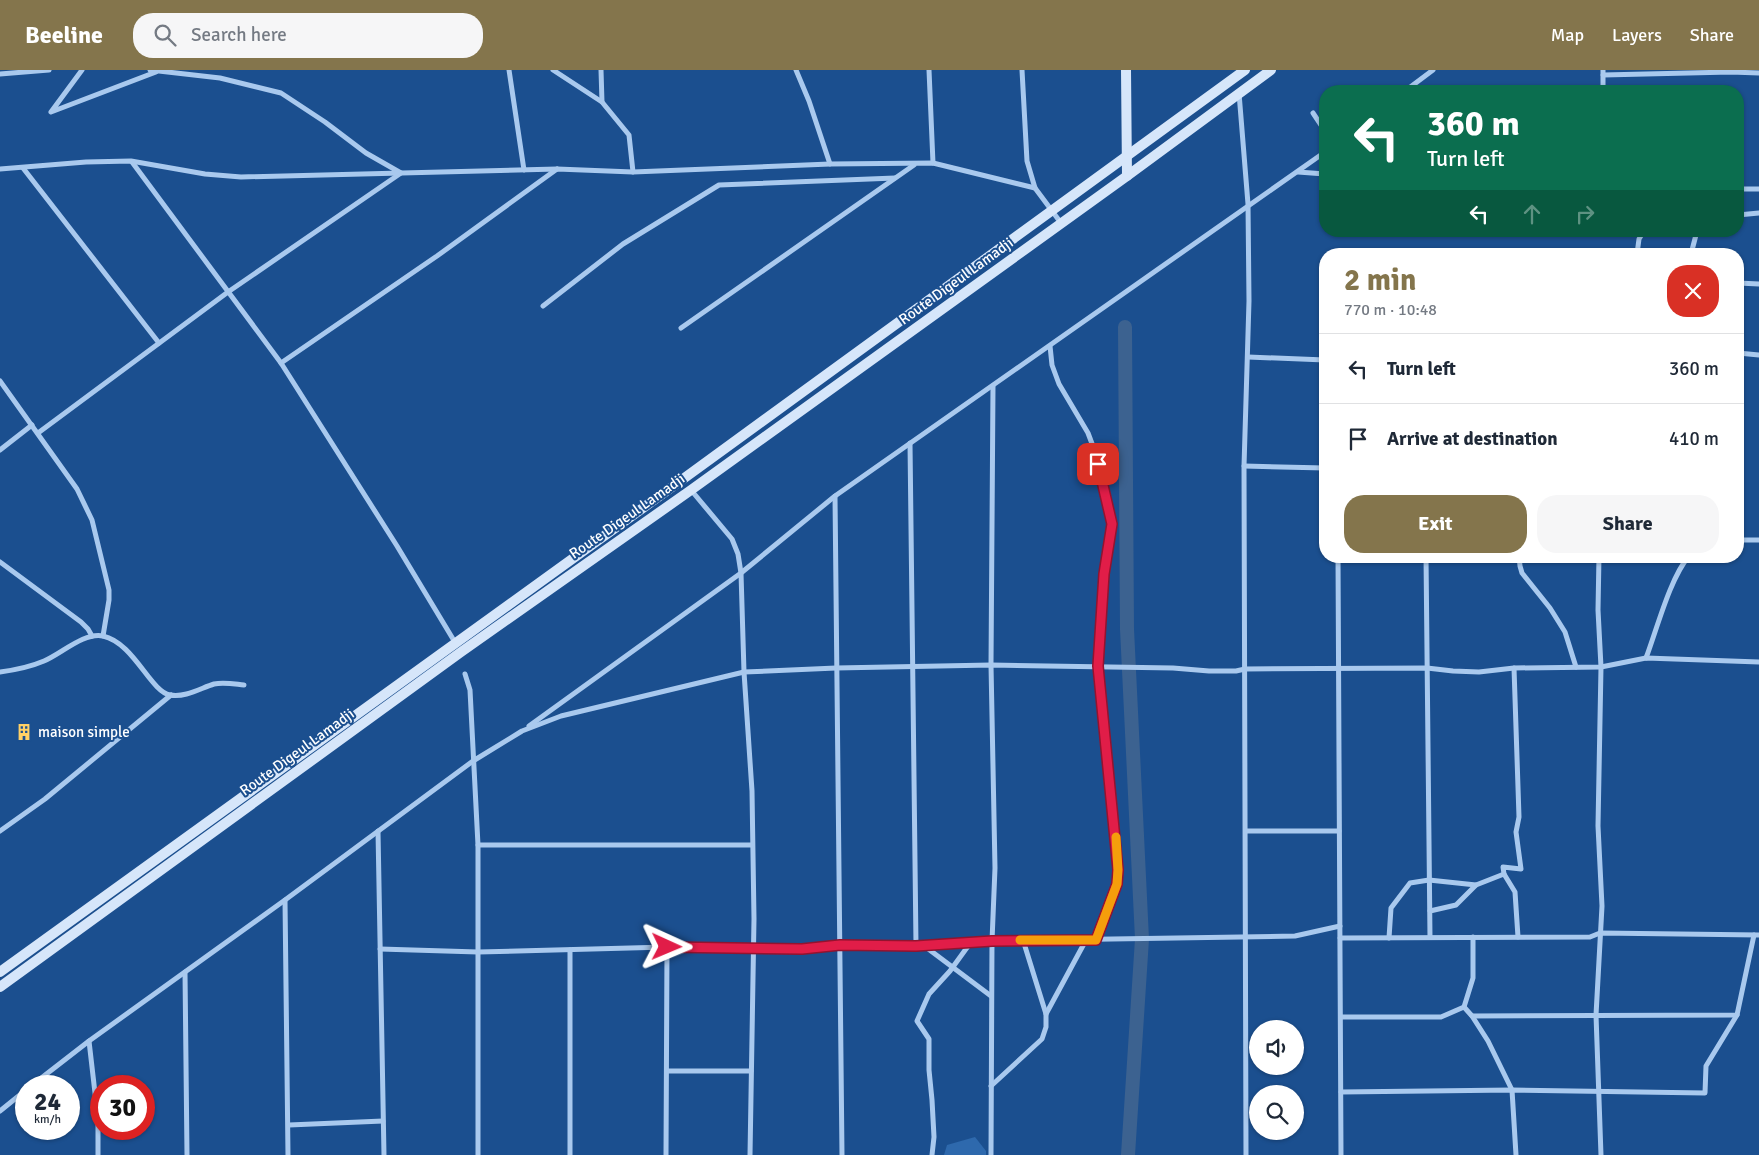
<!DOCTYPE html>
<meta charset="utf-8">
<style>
:root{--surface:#fff;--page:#f6f6f7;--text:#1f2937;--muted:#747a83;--line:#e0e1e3;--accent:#84754c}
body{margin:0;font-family:Signika,sans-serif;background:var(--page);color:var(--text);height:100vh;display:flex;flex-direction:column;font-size:19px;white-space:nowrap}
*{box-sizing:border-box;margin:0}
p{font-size:16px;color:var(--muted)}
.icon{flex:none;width:28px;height:28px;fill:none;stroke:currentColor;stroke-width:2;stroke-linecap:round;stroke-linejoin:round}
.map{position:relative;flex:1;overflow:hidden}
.side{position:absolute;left:1319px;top:178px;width:425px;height:315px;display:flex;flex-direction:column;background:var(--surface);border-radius:20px;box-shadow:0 1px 4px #0004}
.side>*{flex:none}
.top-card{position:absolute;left:1319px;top:15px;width:425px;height:152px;border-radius:20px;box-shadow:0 1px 4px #0004;background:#0b6e4f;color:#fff;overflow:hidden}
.buttons{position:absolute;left:1249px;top:950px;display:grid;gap:10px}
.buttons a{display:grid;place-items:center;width:55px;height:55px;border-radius:50%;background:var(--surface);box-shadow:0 1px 4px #0004;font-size:25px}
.speed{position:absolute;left:15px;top:1005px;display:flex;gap:10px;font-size:25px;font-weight:700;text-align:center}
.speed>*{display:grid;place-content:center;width:65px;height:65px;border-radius:50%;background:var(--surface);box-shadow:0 1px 4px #0004;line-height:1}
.speed small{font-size:12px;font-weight:400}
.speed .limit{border:8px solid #d22;background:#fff;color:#111}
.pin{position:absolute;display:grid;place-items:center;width:42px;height:42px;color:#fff;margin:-21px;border-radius:10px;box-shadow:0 2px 8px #0006}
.me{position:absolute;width:55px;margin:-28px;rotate:91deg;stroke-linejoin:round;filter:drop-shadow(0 0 4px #0008)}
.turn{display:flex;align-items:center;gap:18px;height:105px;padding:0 25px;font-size:22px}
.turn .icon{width:65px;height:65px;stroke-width:2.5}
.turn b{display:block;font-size:35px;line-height:42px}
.lanes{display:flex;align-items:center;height:48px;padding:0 25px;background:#0003;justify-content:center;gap:25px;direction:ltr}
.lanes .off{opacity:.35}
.round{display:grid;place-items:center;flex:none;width:52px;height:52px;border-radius:20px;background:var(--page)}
.head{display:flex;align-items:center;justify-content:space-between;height:85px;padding:0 25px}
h1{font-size:30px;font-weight:800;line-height:38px;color:var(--accent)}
.action{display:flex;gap:10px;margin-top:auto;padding:10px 25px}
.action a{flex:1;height:58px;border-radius:20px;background:var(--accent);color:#fff;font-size:20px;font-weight:800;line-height:58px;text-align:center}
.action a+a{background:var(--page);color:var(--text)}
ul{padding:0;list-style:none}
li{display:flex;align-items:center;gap:15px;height:70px;padding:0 25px;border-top:1px solid var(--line)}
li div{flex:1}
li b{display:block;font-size:19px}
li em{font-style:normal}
header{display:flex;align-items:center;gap:30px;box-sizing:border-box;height:70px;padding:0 25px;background:var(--accent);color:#fff}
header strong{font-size:24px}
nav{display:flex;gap:28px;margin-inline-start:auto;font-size:18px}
.search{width:350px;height:45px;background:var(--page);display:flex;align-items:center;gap:12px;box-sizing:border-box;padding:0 18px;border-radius:20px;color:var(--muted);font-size:19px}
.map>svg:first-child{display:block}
.green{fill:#2e69ad}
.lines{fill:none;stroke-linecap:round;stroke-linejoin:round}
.river{stroke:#3c6290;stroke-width:14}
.minor{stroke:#a9c9ee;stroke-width:5}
.secondary{stroke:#d6e6fa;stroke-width:10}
.route-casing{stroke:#92132f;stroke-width:12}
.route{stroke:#e11d48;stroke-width:9}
.slow{stroke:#f59e0b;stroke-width:9}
.labels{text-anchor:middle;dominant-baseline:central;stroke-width:4;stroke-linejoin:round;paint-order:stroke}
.street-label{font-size:15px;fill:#fff;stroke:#1b4f8f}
.poi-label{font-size:15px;fill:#fff;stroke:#1b4f8f;text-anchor:start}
</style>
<header>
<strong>Beeline</strong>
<div class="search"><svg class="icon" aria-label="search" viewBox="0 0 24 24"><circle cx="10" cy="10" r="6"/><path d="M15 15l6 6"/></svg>Search here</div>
<nav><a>Map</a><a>Layers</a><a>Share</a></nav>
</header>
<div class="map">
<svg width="1759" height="1085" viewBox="0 0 1759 1085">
<rect width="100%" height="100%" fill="#1b4f8f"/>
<polygon class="green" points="975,1067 986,1081 986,1085 944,1085 947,1075"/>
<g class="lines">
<polyline class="river" points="1125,257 1127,559 1142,869 1128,1085"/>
<g class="minor">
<polyline points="82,0 51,42 156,2"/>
<polyline points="509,0 524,100"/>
<polyline points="553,0 602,32 629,65 633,102"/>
<polyline points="601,0 602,32"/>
<polyline points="796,0 809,31 830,94"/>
<polyline points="929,0 933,93"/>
<polyline points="1022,0 1027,91 1035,118 1061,153"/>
<polyline points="0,4 49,0"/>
<polyline points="1603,5 1731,2 1759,3"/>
<polyline points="1405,21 1433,0"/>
<polyline points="1603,21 1603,0"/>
<polyline points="1239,23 1248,134 1249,231 1244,396 1246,1085"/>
<polyline points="1313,43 1325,61"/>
<polyline points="132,92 281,293 397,476 456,574"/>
<polyline points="23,98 159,273"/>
<polyline points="0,99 86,92 131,91 205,104 241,107 557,99 633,102 830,94 933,93 1035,118"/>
<polyline points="1298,102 1325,104"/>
<polyline points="1738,119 1759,119"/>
<polyline points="1738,145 1759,143"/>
<polyline points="1637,184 1639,169 1644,161"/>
<polyline points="1691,184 1697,161"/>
<polyline points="1738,213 1759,214"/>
<polyline points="543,236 623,174 719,115 895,108"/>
<polyline points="681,258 914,95"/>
<polyline points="1050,276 1052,295 1059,314 1088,363 1094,379 1112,454 1104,504 1098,596 1118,800 1117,814 1096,870"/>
<polyline points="1738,283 1759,285"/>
<polyline points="1248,287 1325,290"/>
<polyline points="281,293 437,186 557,99"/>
<polyline points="0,311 77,419 92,450 109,520 109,530 103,566"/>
<polyline points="38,363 228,222 401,103 366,83 325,52 281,23 220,8 150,0"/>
<polyline points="910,373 916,875"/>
<polyline points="0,380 32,355"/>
<polyline points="1244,396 1325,398"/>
<polyline points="691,420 732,469 738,484 741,503 744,602 752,721 754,849 750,1085"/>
<polyline points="835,426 842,1085"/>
<polyline points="1738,470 1759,470"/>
<polyline points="1338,486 1341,1085"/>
<polyline points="1426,486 1430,867"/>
<polyline points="1519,486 1520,496 1522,503 1550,538 1565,562 1576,597"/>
<polyline points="1599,486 1598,540 1601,597 1598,756 1602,836 1596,945 1601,1085"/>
<polyline points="0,492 81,552 88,559 92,566"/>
<path d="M1646,588C1657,559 1670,508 1689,486"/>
<polyline points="1514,598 1519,747 1516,762 1521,799 1503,797 1504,804 1515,822 1518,867"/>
<path d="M0,602C15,600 30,597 44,591C61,584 84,562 103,566C134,573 150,621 170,625C185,628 201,618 214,614C224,612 234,614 244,615"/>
<polyline points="465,604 470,620 478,775 478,1085"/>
<polyline points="529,656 741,503 835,426 1325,82"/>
<polyline points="0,761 45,729 171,625"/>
<polyline points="378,761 384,1085"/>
<polyline points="1246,761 1339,761"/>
<polyline points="478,775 752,775"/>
<polyline points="285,830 288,1085"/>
<polyline points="1430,841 1456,835 1476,815 1504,804"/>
<polyline points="1340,868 1590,867 1600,863 1759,865"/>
<polyline points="1389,868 1391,838 1410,813 1429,810 1476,815"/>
<polyline points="1023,870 1046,944"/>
<polyline points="923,875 991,926"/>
<polyline points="380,879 478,882 667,877 802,879 839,875 916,875 992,871 1295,866 1340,856"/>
<polyline points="570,880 570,1085"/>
<polyline points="185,902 187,1085"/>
<polyline points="1464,937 1472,946 1488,971 1512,1020 1516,1085"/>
<polyline points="1472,946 1737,945 1754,865"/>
<polyline points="1341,947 1441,947 1464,937 1473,908 1473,867"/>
<polyline points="89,971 98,1049 98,1085"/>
<polyline points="667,1001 751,1001"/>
<polyline points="31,1016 89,971 285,830 473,691 522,661 561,646 744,602 836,598 991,595 1173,598 1209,601 1236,601 1245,599 1427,598 1453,601 1479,602 1514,598 1601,597 1646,588 1759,592"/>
<polyline points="991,1016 1042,969 1046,957 1046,944 1086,870"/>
<polyline points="1341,1022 1512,1020 1705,1023 1706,996 1737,945"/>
<polyline points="0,1041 26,1020"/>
<polyline points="289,1055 383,1051"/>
<polyline points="666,1085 667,877"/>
<polyline points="932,1085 934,1067 932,1030 929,1000 929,969 917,951 929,924 950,901 971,872"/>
<polyline points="991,1085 992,871 995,798 991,595 993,316"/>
</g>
<g class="secondary">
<polyline points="1126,0 1127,106"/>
<polyline points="0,902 683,409 1245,0"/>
<polyline points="0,917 461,582 691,420 1127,106 1271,0"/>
</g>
</g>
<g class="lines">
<g class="route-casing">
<polyline id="route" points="667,877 802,879 840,875 916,876 992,871 1096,870 1117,814 1118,800 1098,596 1104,504 1112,454 1098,394"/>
</g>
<use href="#route" class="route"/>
<polyline class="slow" points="1020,870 1096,870 1117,814 1118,800 1116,767"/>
</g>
<defs>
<g id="building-bare" transform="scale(1.35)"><path d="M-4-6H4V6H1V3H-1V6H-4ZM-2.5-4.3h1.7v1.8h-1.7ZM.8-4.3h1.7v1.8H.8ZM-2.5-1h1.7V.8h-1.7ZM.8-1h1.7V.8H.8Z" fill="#ffd166" stroke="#1b4f8f" stroke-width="2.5" paint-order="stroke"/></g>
</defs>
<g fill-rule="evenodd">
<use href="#building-bare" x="24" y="662"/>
</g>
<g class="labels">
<g class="street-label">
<text transform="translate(956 211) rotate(-36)">Route Digeul Lamadji</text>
<text transform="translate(627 446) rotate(-35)">Route Digeul Lamadji</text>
<text transform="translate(297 682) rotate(-36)">Route Digeul Lamadji</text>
</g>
<g class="poi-label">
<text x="38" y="662">maison simple</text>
</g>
</g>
</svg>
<div class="buttons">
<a><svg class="icon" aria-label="sound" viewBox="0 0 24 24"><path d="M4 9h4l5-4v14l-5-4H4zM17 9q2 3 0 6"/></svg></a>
<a><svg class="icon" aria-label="search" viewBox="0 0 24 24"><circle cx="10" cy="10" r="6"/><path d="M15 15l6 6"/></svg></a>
</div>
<div class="speed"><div>24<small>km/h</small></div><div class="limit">30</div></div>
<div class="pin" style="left:1098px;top:394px;background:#d93025"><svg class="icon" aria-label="arrive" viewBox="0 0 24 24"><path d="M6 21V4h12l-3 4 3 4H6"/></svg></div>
<svg class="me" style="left:667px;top:877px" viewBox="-20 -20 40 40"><path d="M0-17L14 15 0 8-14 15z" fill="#e11d48" stroke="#fff" stroke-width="4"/></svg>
<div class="top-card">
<div class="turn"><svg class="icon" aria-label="left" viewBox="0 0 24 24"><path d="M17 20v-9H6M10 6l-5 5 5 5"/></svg><div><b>360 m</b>Turn left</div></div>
<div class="lanes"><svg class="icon" aria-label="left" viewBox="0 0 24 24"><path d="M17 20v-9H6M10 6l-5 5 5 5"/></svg><svg class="icon off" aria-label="ahead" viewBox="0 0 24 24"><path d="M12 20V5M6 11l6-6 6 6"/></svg><svg class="icon off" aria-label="right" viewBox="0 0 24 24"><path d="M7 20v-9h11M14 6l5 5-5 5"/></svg></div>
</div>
<section class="side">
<div class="head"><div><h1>2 min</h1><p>770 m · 10:48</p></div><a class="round" style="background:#d93025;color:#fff"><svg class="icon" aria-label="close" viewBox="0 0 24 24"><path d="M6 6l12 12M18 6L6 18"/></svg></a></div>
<ul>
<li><svg class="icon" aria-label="left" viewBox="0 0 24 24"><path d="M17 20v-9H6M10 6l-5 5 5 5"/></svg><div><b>Turn left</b></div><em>360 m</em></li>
<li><svg class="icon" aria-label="arrive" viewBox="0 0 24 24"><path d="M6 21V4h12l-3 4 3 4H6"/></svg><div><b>Arrive at destination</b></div><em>410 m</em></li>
</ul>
<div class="action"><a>Exit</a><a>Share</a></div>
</section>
</div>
